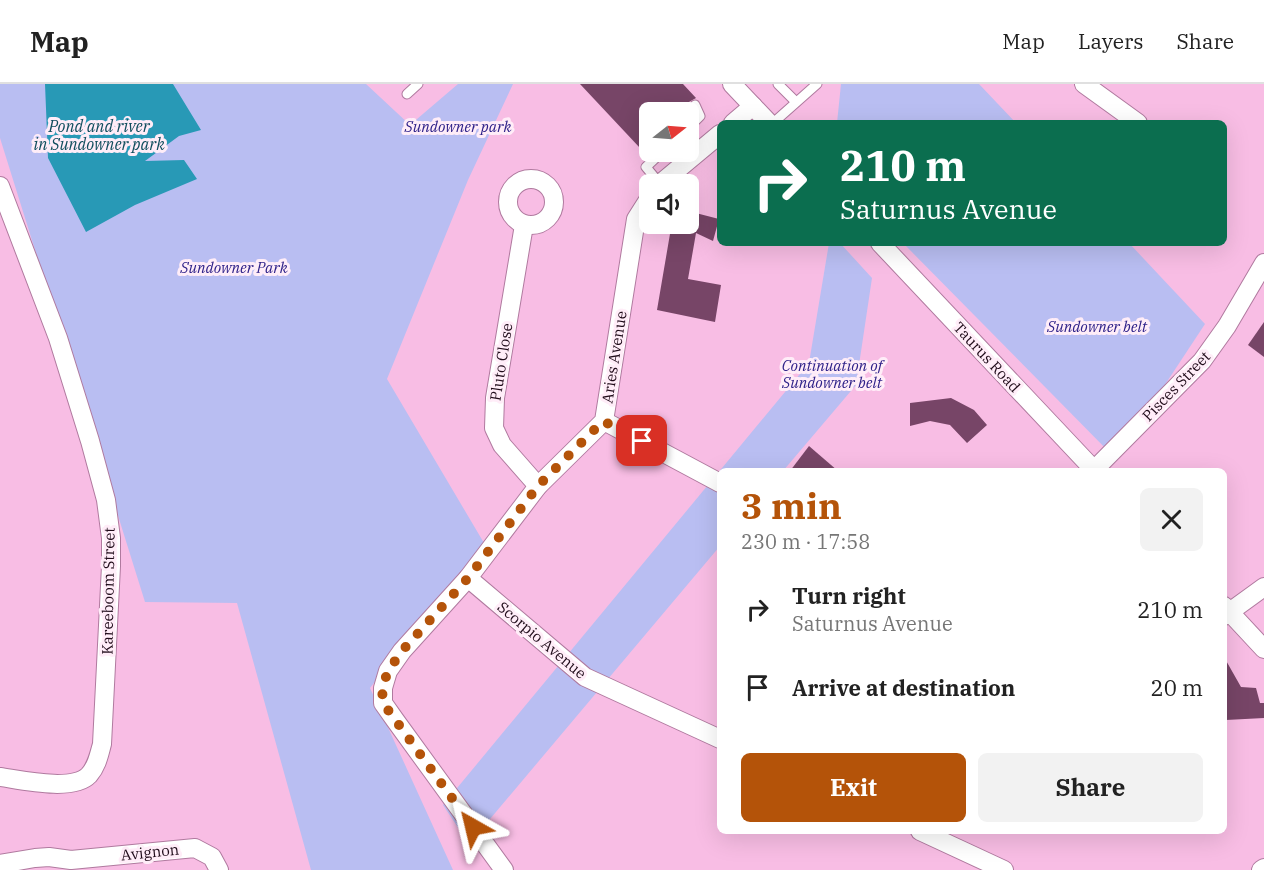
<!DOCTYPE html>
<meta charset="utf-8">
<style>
:root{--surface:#fff;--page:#f2f2f2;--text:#222;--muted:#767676;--line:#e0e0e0;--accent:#b45309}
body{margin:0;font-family:"IBM Plex Serif",serif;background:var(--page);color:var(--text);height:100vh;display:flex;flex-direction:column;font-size:22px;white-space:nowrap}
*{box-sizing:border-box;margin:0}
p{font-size:20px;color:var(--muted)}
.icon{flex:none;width:33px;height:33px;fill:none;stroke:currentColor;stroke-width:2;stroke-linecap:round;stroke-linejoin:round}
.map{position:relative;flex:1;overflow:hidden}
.sheet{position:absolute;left:717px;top:384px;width:510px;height:366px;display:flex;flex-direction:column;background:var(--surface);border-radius:9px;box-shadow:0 6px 24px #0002}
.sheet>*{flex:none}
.guide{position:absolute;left:717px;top:36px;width:510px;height:126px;border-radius:9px;box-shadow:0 6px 24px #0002;background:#0b6e4f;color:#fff;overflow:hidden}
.needle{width:39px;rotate:73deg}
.controls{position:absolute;left:639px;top:18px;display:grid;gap:12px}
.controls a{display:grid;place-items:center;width:60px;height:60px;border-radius:9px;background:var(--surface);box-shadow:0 6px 24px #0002;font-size:30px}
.pin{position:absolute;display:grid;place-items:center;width:51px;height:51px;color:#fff;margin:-26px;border-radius:12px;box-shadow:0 3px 9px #0006}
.me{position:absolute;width:66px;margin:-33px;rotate:323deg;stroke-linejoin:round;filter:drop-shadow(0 0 4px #0008)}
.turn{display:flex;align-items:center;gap:21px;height:126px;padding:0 24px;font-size:27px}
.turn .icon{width:78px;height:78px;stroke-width:2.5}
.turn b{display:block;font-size:42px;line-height:51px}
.round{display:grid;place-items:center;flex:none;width:63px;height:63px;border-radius:9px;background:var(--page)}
.summary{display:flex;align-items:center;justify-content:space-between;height:102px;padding:0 24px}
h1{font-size:36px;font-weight:700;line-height:45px;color:var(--accent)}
.primary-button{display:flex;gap:12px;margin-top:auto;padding:12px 24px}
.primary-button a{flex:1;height:69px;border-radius:9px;background:var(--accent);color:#fff;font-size:24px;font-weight:700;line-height:69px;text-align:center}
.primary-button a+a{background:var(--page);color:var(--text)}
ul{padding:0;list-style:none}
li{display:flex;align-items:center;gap:18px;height:78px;padding:0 24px}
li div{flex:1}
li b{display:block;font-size:22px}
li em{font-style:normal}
header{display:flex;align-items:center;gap:36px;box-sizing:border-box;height:84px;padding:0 30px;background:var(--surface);border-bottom:2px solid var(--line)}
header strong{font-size:28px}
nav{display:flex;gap:33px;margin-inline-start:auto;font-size:21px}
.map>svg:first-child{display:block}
.green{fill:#b9bef2}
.water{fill:#2899b6}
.building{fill:#774567}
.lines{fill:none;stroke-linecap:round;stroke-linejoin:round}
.service-casing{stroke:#b07a9f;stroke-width:11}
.minor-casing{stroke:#b07a9f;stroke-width:20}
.service{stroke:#fff;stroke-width:9}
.minor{stroke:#fff;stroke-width:18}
.route{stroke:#b45309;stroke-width:10;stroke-dasharray:0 18}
.labels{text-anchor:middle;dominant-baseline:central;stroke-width:6;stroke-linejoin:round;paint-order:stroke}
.park-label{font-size:15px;font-style:italic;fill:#2f2289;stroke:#ffedf8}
.street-label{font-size:15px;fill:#200c1a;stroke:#ffedf8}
.water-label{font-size:16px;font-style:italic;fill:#0f4d5d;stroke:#ffedf8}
</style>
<header>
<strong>Map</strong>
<nav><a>Map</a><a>Layers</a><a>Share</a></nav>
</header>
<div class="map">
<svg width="1264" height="786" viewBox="0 0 1264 786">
<rect width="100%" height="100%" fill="#f8bde4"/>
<g class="green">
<polygon points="0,0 366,0 410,41 458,0 513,0 468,96 387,295 484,459 370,604 453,786 311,786 237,519 145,518 0,54"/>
<polygon points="841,0 979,0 1016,39 837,39"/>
<polygon points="829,159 840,159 872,194 856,301 783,387 720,387 720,462 469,760 443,721 809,279"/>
<polygon points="903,159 1129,159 1205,240 1116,375"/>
</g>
<polygon class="water" points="45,0 173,0 201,46 179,52 145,77 184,76 197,95 135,121 86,148 48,74"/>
<g class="building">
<polygon points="580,0 683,0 696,14 689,18 690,26 688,28 650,28 650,55 640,64"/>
<polygon points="688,127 719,135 713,157 696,149 688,195 721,201 715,238 657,226 671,144 675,140 688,140"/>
<polygon points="1264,238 1264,273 1248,261"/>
<polygon points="951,314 974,326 987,341 967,359 950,341 930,337 910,342 910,319"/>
<polygon points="809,362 838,387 790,387"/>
<polygon points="1224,573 1241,603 1256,604 1260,619 1264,619 1264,634 1226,636"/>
</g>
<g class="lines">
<g class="service-casing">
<g id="service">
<polyline points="778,0 796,18"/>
<polyline points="407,10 418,0"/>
<polyline points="773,39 817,0"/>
<polyline points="688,44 700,32 695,21"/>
<polyline points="660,100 646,83 662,68"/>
</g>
</g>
<g class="minor-casing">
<g id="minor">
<polyline points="732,0 769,39"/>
<polyline points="1084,0 1138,39"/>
<polyline points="733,39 753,22"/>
<circle cx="531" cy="118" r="23"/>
<polyline points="660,100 720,50"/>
<path d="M0,102L58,254L90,357L106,416L111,454V482L102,660C99,671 97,682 89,691C73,708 21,696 0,693"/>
<polyline points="524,141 495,314 494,344 502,361 538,402"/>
<polyline points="880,159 1095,387"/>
<polyline points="604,337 720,399"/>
<polyline points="1094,386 1202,277 1227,242 1264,179"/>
<polyline points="468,494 585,593 720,655"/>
<polyline points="1224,522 1264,565"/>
<polyline points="1224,532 1264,503"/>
<polyline points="920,747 1004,786"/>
<polyline points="0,780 35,774 49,773 71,776 195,764 212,773 219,786"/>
<polyline points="504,786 395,636 383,619 383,604 388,587 402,567 468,494 538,402 604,337 636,135 650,113"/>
<polyline points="1261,786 1264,784"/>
</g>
</g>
<use href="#service" class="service"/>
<use href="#minor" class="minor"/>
</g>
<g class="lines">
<polyline class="route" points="473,743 383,619 382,604 388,587 402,567 468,494 538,402 603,337 642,357"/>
</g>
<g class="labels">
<g class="park-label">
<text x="458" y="42">Sundowner park</text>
<text x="234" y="183">Sundowner Park</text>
<text x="1097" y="242">Sundowner belt</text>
<text x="832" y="281">Continuation of<tspan x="832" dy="17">Sundowner belt</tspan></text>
</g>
<g class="street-label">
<text transform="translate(614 273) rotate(-81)">Aries Avenue</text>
<text transform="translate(987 273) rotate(47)">Taurus Road</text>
<text transform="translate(501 278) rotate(-81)">Pluto Close</text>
<text transform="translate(1176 302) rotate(-46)">Pisces Street</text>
<text transform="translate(108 507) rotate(-89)">Kareeboom Street</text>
<text transform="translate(542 556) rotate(40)">Scorpio Avenue</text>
<text transform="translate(150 768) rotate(-6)">Avignon</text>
</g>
<g class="water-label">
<text x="99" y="42">Pond and river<tspan x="99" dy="18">in Sundowner park</tspan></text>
</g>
</g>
</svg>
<div class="controls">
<a><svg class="needle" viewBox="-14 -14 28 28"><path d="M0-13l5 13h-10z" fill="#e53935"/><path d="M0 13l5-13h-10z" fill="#767676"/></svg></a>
<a><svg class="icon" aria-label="sound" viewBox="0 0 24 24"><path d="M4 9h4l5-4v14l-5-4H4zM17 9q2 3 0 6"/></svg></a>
</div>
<div class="pin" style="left:642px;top:357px;background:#d93025"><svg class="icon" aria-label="arrive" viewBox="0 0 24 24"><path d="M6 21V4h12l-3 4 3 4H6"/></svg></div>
<svg class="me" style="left:473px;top:743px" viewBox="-20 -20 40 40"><path d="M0-17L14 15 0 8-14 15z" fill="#b45309" stroke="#fff" stroke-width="4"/></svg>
<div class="guide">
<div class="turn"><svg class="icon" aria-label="right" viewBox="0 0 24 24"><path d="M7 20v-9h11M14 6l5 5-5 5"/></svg><div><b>210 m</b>Saturnus Avenue</div></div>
</div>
<section class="sheet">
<div class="summary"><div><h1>3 min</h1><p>230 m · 17:58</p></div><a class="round"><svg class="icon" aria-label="close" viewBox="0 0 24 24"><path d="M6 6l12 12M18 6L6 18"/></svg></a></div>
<ul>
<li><svg class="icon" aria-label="right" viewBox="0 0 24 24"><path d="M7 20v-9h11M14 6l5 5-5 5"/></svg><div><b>Turn right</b><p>Saturnus Avenue</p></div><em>210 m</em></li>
<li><svg class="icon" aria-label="arrive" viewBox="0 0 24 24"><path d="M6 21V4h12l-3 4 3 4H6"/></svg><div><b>Arrive at destination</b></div><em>20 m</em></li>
</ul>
<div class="primary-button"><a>Exit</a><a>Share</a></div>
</section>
</div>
